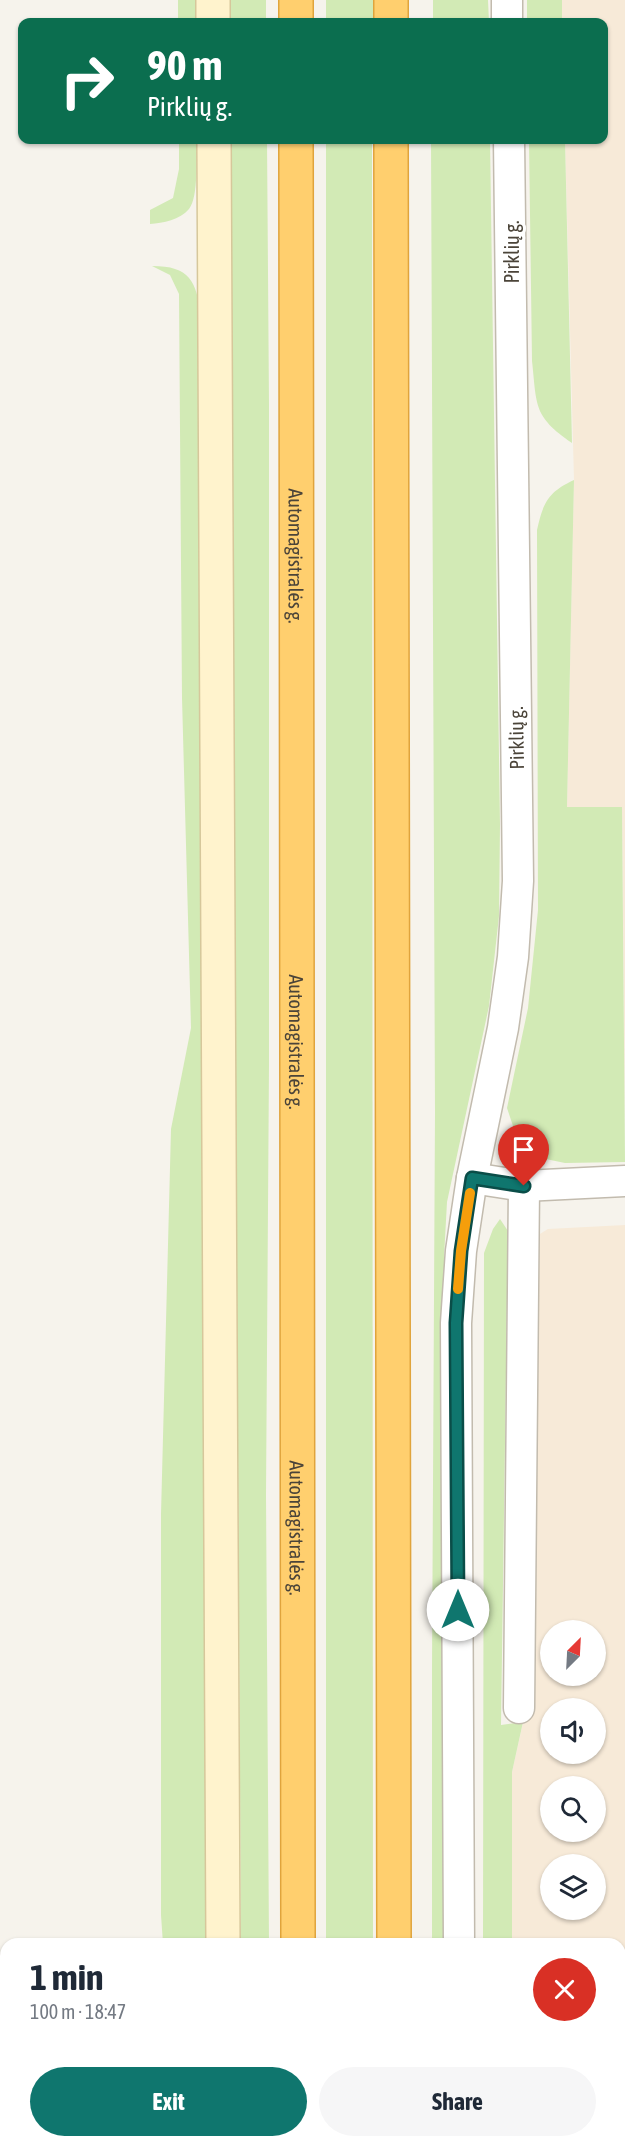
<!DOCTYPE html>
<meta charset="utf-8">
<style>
:root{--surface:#fff;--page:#f6f6f7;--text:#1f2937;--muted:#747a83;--accent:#0f766e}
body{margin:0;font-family:"Asap Condensed",sans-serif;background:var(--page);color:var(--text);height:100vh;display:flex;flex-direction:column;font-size:22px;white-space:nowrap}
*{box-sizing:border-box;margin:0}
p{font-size:20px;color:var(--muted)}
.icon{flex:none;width:33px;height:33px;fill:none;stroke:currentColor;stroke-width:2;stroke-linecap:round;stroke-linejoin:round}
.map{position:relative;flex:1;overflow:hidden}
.panel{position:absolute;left:0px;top:1938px;width:626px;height:210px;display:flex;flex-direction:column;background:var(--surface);border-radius:18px 18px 0 0;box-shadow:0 2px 4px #0004}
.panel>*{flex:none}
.guide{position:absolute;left:18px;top:18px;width:590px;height:126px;border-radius:12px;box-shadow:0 2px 4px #0004;background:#0b6e4f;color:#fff;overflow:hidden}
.needle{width:39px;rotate:24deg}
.controls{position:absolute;left:540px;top:1620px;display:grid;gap:12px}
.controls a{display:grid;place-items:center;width:66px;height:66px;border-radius:50%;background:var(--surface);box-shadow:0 2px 4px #0004;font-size:30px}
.pin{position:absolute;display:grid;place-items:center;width:51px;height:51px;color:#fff;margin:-62px -26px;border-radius:50% 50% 50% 0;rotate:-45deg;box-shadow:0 0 6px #0007}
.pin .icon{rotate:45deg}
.me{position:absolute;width:66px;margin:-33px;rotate:0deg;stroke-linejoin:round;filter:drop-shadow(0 0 4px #0008)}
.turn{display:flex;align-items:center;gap:21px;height:126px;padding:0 30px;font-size:27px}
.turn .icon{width:78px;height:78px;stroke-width:2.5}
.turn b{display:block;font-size:42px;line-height:51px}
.round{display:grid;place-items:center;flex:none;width:63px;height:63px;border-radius:32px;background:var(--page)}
.head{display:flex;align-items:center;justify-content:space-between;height:102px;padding:0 30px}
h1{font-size:36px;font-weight:700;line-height:45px}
.button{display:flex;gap:12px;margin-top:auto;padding:12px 30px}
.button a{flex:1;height:69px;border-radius:36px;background:var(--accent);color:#fff;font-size:24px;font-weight:700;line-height:69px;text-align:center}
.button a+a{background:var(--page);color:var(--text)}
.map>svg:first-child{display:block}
.commercial{fill:#f7ead8;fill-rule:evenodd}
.green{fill:#d2eab5}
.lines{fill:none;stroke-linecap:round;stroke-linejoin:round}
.minor-casing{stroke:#c2bbae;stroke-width:33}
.secondary-casing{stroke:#d6c79b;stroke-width:36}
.motorway-casing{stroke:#e0a43c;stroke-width:36}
.minor{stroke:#fff;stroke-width:30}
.secondary{stroke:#fff3cd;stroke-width:33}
.motorway{stroke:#ffcf6e;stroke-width:33}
.route-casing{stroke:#0a4d48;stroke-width:15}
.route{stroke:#0f766e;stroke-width:10}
.slow{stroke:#f59e0b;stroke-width:10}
.labels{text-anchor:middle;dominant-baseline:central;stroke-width:6;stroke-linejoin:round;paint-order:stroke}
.street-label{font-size:20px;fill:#4b4439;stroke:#fff}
</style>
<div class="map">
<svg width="625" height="2148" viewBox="0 0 625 2148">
<rect width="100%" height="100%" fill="#f6f3ec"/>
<g class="commercial">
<polygon points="562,0 625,0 625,1121 622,807 567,807 574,480 565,140 603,140 603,22 562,22"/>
<path d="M625,1225V2148H512V2142H620V1944H512V1772L535,1669L530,1240L548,1229ZM550,1630H596V1676H550ZM550,1708H596V1754H550ZM550,1786H596V1832H550ZM550,1864H596V1910H550Z"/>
</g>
<g class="green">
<rect x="178" y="0" width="17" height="22"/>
<rect x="229" y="0" width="37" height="22"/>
<rect x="326" y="0" width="47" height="22"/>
<polygon points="433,0 488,0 489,22 433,22"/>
<rect x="527" y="0" width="35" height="22"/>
<path d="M179,140H196C196,156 199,196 189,209C180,220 163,223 150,224V210L173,198L179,169Z"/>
<polygon points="230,140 267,140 269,404 269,1064 266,1495 269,1944 241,1944"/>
<polygon points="326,140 372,140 373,1944 326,1944"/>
<polygon points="431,140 490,140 500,825 499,916 489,1006 447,1202 444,1257 445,1944 432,1944 432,1669 435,1112"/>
<path d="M529,140H565L572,443C533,416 537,406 532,361Z"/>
<path d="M152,266C190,266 196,281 201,315L209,1944H163L161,1915V1514L171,1129L191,1028L182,698L179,294L170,275Z"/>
<path d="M574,480L567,807H622L625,1162L565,1163L536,1157L517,1138L507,1108L528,1008L538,910L537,530C543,503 548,492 574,480Z"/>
<polygon points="500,1219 508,1231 501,1725 523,1722 512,1772 512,1944 483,1944 484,1253 493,1229"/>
</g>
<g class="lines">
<g class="minor-casing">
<g id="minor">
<polyline points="507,0 507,22"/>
<polyline points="472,1178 524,1186 625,1181"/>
<polyline points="519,1708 524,1186"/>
<polyline points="459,1944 456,1323 461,1251 472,1178 503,1028 513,957 518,881 509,140"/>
<polyline points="460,2142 460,2148"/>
</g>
</g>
<g class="secondary-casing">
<g id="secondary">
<polyline points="213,0 213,22"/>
<polyline points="214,140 223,1944"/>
<polyline points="224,2142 224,2148"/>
</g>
</g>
<g class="motorway-casing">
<g id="motorway">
<polyline points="296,22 296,0"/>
<polyline points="391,22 391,0"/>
<path id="s1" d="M296,140L298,1944"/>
<polyline points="391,140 394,1944"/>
<polyline points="298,2142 298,2148"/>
<polyline points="394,2142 394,2148"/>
</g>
</g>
<use href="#minor" class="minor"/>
<use href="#secondary" class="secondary"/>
<use href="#motorway" class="motorway"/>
</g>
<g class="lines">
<g class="route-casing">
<polyline id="route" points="458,1610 456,1323 461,1251 472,1178 524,1186"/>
</g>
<use href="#route" class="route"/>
<polyline class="slow" points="458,1289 461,1251 470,1193"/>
</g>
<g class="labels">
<g class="street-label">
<text transform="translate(511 252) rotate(-90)">Pirklių g.</text>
<text stroke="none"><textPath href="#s1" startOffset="416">Automagistralės g.</textPath></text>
<text transform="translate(516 738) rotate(-91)">Pirklių g.</text>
<text stroke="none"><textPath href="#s1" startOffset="902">Automagistralės g.</textPath></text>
<text stroke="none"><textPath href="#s1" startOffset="1388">Automagistralės g.</textPath></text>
</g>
</g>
</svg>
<div class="controls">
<a><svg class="needle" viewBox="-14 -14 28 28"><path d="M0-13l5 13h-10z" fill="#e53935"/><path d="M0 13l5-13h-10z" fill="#747a83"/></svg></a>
<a><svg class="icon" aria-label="sound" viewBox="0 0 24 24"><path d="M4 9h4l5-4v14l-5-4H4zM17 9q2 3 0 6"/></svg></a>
<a><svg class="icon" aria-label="search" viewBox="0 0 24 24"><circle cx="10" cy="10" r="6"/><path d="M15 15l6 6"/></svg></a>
<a><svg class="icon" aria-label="layers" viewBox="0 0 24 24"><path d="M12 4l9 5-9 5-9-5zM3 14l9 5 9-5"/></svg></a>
</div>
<div class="pin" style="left:524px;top:1186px;background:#d93025"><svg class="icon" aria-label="arrive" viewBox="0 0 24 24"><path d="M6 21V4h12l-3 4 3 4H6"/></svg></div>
<svg class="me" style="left:458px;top:1610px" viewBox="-20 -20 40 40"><circle r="19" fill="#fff"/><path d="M0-13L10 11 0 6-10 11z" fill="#0f766e"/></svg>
<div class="guide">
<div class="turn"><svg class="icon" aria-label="right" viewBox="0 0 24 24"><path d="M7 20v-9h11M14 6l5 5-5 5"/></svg><div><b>90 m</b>Pirklių g.</div></div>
</div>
<section class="panel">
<div class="head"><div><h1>1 min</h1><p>100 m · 18:47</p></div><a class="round" style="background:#d93025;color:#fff"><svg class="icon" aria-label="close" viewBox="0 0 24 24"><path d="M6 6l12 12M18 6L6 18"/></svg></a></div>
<div class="button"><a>Exit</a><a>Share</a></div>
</section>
</div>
